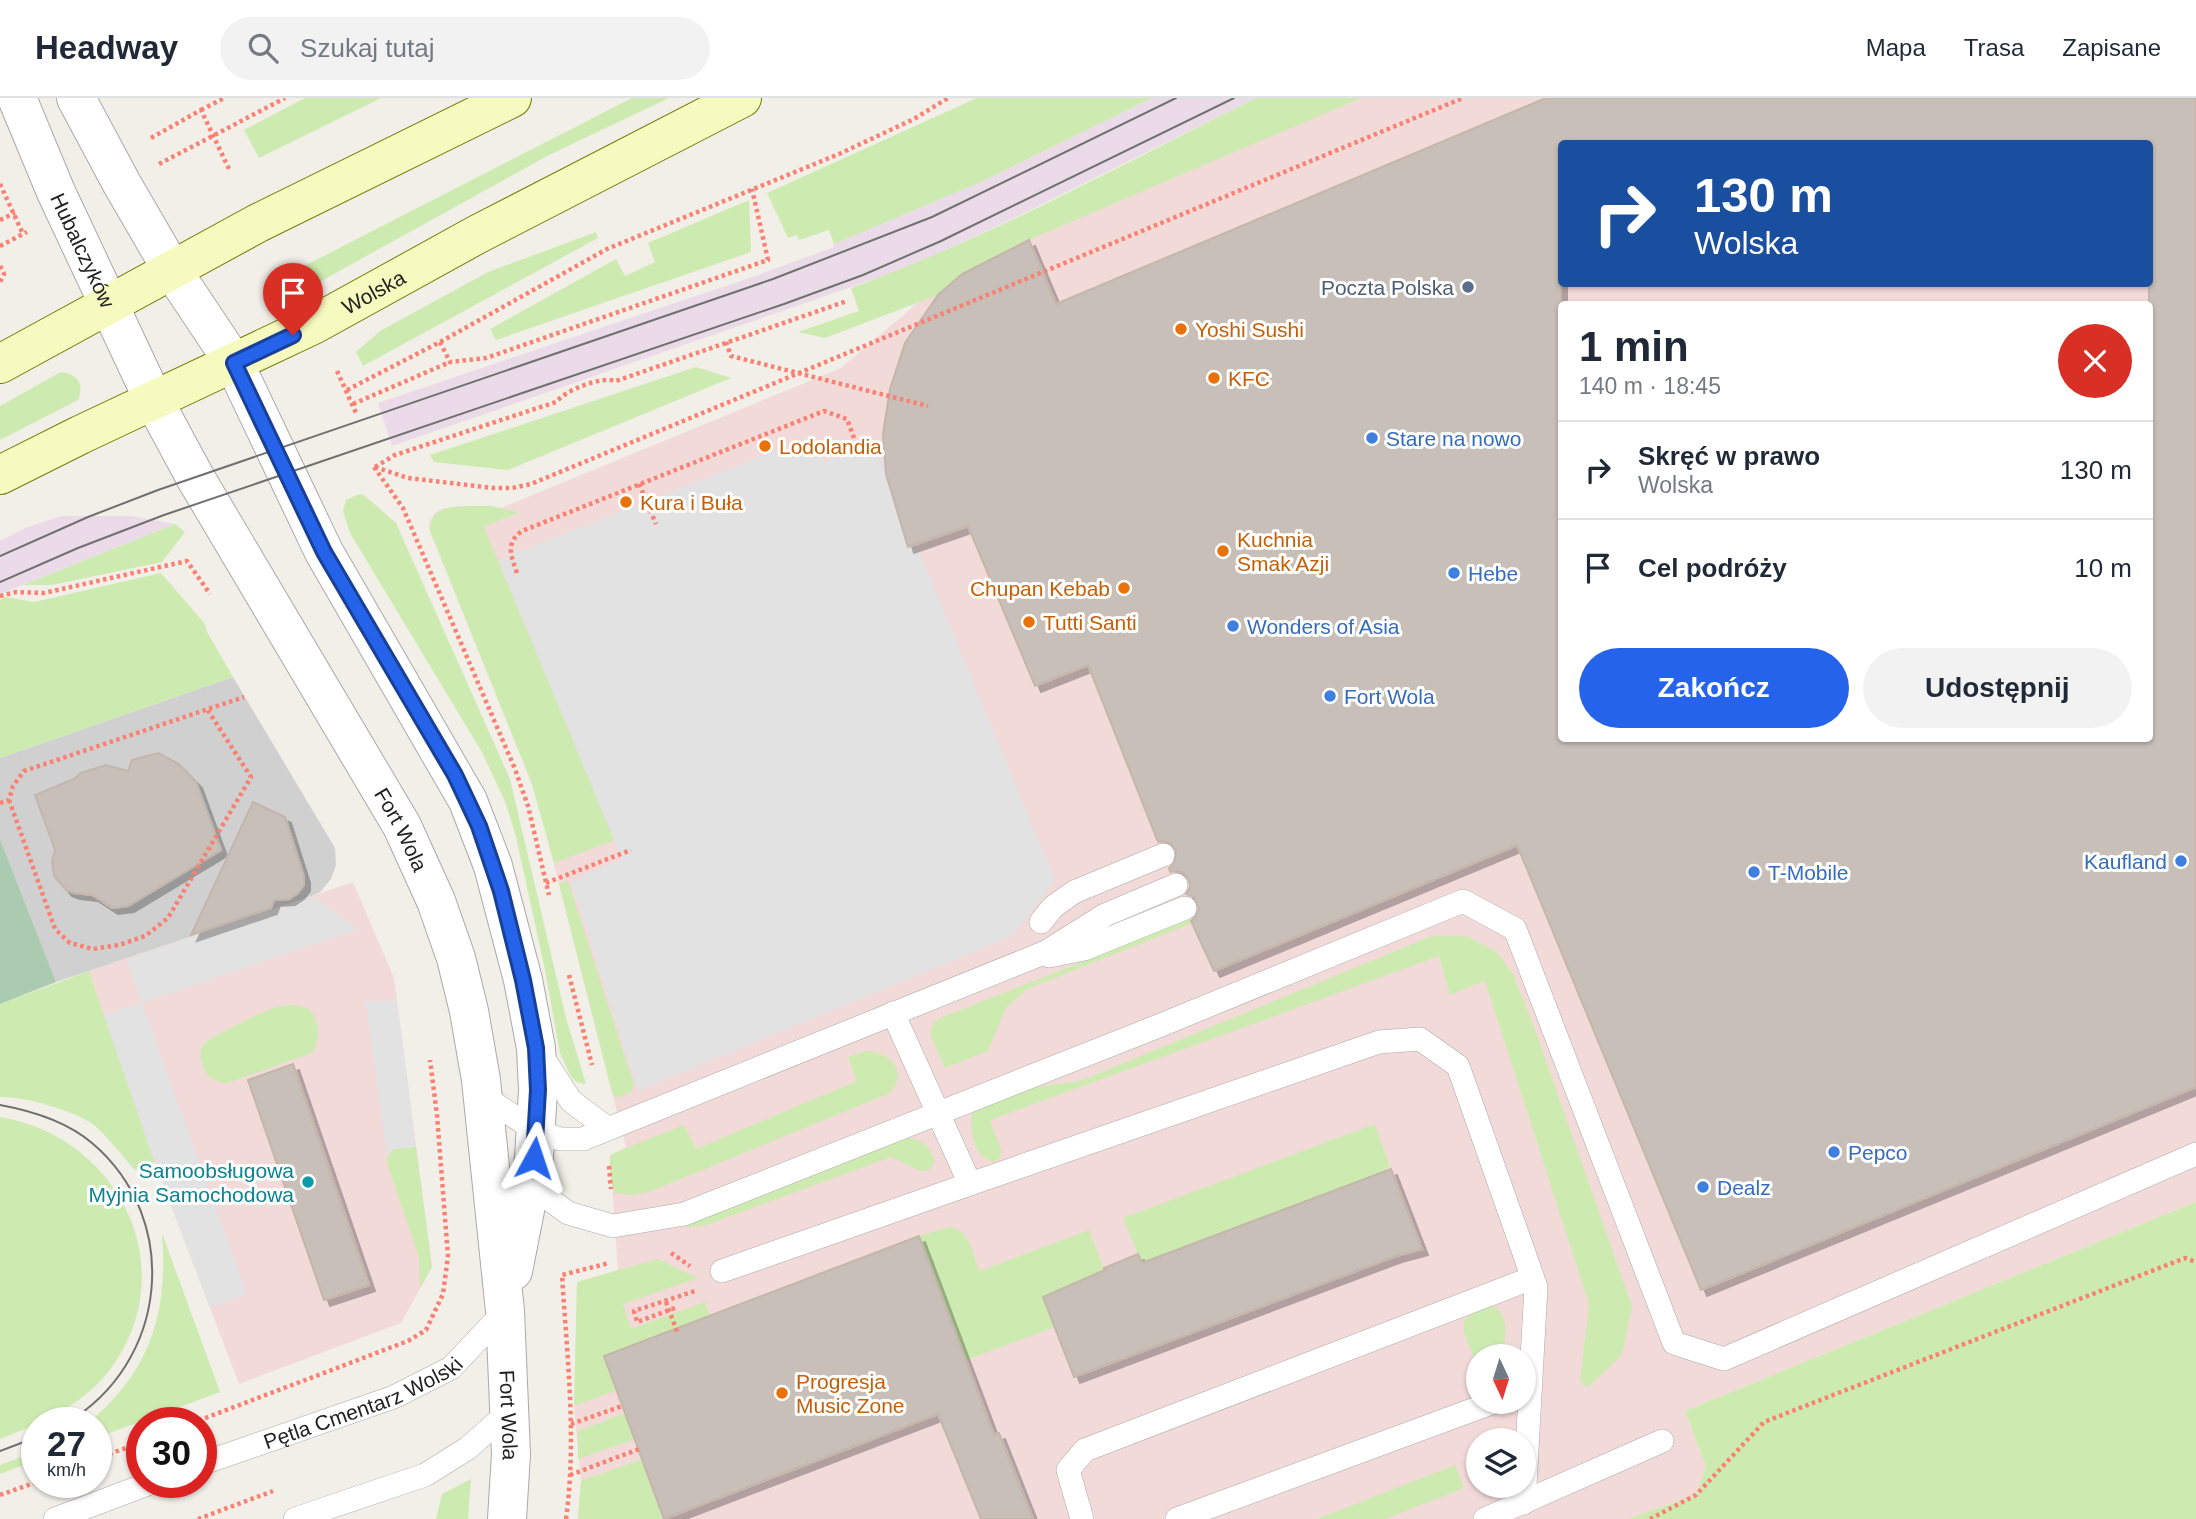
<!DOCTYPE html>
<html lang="pl">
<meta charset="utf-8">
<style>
:root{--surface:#fff;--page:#f2f2f3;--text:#1f2937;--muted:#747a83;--line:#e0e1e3;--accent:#2563eb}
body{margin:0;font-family:Arial,sans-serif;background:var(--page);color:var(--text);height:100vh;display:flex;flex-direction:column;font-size:26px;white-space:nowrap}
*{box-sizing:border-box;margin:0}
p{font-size:23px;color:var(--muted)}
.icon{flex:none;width:38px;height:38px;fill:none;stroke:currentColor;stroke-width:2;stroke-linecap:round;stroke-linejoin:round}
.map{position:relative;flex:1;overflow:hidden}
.sheet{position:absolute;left:1558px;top:203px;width:595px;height:441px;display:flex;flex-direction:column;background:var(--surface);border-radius:7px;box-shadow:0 2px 5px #0004}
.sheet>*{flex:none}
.guide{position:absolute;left:1558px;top:42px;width:595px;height:147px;border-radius:7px;box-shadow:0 2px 5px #0004;background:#1a4fa0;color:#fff;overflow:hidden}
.needle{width:46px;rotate:176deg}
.fabs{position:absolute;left:1466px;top:1246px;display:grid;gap:14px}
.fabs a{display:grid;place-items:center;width:70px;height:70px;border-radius:50%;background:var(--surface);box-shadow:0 2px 5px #0004;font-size:35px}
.speed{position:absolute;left:21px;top:1309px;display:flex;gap:14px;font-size:35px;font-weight:700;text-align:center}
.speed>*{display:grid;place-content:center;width:91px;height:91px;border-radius:50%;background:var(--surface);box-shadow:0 2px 5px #0004;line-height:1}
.speed small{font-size:18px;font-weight:400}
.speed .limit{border:10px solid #d22;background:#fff;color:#111}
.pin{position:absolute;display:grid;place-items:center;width:60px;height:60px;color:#fff;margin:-72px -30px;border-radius:50% 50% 50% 0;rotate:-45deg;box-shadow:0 0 7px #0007}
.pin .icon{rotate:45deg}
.me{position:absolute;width:77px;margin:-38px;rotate:5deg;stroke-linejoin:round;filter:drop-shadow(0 0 5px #0008)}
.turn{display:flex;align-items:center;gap:24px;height:147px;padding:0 21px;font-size:32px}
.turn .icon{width:91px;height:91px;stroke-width:2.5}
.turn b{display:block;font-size:49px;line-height:60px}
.round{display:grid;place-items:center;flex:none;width:74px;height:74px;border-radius:37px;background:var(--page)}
.overview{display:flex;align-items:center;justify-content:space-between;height:119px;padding:0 21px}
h1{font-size:42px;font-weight:700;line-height:52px}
.action{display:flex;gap:14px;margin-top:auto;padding:14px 21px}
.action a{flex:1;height:80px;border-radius:42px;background:var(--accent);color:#fff;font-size:28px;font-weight:700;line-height:80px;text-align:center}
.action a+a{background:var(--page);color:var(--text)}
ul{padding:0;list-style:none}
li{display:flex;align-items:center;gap:21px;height:98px;padding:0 21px;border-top:2px solid var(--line)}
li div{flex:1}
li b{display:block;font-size:26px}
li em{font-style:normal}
header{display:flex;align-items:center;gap:42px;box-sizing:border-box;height:98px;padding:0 35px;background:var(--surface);border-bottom:2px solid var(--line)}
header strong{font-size:33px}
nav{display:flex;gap:38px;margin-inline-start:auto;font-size:24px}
.search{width:490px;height:63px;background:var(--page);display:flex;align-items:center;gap:18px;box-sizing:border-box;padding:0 24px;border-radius:38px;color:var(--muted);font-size:26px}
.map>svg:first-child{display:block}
.commercial{fill:#f2dad9;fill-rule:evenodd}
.industrial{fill:#ebdbe8}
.religious{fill:#d0d0d0}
.grass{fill:#cdebb0}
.cemetery{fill:#aacbaf}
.parking{fill:#e2e2e2}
.building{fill:#c7bfb8;stroke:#c4b6ab;stroke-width:2;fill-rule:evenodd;filter:url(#shadow)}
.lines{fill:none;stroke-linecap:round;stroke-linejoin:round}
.service-casing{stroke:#a9a9a9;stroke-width:24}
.minor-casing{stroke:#a9a9a9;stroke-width:40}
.tertiary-casing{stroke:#a9a9a9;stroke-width:40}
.secondary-casing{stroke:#707d05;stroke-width:40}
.path{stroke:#fa8072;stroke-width:4.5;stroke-dasharray:3.5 3.5;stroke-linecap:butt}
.service{stroke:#fff;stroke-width:23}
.minor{stroke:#fff;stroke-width:38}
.tertiary{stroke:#fff;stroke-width:38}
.secondary{stroke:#f7fabf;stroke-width:38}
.tram{stroke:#707070;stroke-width:2}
.path-bridge{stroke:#fa8072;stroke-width:4.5;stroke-dasharray:3.5 3.5;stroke-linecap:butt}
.route-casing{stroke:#184099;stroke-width:18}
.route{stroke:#2563eb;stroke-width:12}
.service-dot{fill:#5c6f8a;stroke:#fff;stroke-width:2.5}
.food-dot{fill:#e8710a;stroke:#fff;stroke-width:2.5}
.shop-dot{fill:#3f7fe0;stroke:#fff;stroke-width:2.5}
.culture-dot{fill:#0f9aa8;stroke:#fff;stroke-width:2.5}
.labels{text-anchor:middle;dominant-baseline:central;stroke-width:6;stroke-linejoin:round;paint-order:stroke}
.street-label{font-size:21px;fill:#222;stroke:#fff}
.service-label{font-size:21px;fill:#4e5e75;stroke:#fff;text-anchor:end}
.food-label{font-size:21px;fill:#c56008;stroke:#fff;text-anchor:start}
.shop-label{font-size:21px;fill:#366cbe;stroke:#fff;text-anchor:start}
.culture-label{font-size:21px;fill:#0d838f;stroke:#fff;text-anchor:end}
</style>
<header>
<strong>Headway</strong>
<div class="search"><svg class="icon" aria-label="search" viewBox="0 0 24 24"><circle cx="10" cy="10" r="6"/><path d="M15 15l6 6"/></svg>Szukaj tutaj</div>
<nav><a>Mapa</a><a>Trasa</a><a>Zapisane</a></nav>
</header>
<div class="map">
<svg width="2196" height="1421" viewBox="0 0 2196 1421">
<defs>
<filter id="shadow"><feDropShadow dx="6" dy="6" stdDeviation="0" flood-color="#0004"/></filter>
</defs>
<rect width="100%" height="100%" fill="#f2efe9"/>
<g class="commercial">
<path d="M1309,0H2196V1104L1685,1313L1706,1369L1696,1397L1628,1421H578L581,1383L574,1308L577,1184L618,1172L610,1058L626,1049L536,696L430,433L429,424L435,415L444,410L490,408L501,410L841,270L968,162ZM1561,46H2149V186H1561ZM1561,206H2149V640H1561ZM1479,1258H1524V1304H1479ZM1479,1342H1524V1388H1479Z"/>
<polygon points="353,784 394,880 432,1169 401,1225 239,1286 155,1065 89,873"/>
</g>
<g class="industrial">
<polygon points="1152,0 1256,0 1012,121 909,169 392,348 378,305 758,177 834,149 834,146 981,84"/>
<polygon points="62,418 131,418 175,426 0,496 0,443 25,430"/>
</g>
<polygon class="religious" points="233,579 335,750 336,767 331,781 320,794 312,798 56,884 0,741 0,660"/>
<g class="grass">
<polygon points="305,0 381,0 259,60 244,32"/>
<polygon points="632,0 669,0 549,57 316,186 306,167"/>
<polygon points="977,0 1152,0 981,84 834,146 829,132 799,142 797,137 788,140 767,95"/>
<path d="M1256,0H1361L1029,142L962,176L938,197L825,240L798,234L859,213L851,190C991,139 1123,66 1256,0Z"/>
<polygon points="749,102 751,154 496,242 490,231 616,161 625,178 655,164 648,145"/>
<polygon points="596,134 598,140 363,268 356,254 380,233 488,174"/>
<polygon points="696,269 731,280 508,372 434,364 430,357"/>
<path d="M61,274C77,276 85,286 78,302L0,342V308Z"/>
<polygon points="359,396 364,397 396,425 510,681 566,920 586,986 576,984 570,977 560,955 545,872 516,739 506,706 483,656 350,435 343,413 346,402"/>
<path d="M490,408L519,414L484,429L615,742L554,765L531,683L430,433C428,402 469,409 490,408Z"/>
<polygon points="175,426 185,434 162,464 52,487 23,487"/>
<polygon points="161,475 205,526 206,532 233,579 0,660 0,502 5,499 34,504"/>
<polygon points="568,783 634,986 632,993 620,999 613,998 559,786"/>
<polygon points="1190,821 1192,825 1027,891 1006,910 988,953 945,970 930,936 934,924 943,919"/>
<path d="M1432,838H1466L1496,853L1513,876L1533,926L1632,1208L1622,1257L1588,1289L1580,1284L1589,1206L1485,883L1450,897L1439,858L990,1022L1001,1051L1000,1060L995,1064C972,1060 969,1029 973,1011L1020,991L1080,983Z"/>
<path d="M89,873L155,1065L135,1072C122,1058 109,1040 94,1027C76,1013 23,998 0,999V906Z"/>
<path d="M296,907C300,908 304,909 308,911C320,920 321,944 312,955L227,985C218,985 210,981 205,973C201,965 198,954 203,947C208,939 270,910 280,908C285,907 291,907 296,907Z"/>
<path d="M866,953C890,954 909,972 890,995L649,1094L632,1097L615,1095C610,1084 610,1070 610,1058L614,1055L684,1027L696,1051L857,983L848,959Z"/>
<path d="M0,1019C116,1038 183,1165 114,1266C87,1306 42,1325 0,1341Z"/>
<polygon points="1375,1026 1390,1068 1386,1070 1387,1073 1142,1165 1123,1120"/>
<path d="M903,1039C922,1041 929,1046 935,1064L929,1072L920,1073L891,1059L706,1127L686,1130L683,1124Z"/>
<polygon points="416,1049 432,1169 420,1190 419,1159 387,1065 387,1058 395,1051"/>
<polygon points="2196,1104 2196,1421 1628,1421 1696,1397 1706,1369 1685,1313"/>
<path d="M949,1129C971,1132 972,1155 980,1173L1089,1132L1107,1179L1055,1229L966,1262L919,1138Z"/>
<path d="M162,1135L220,1294L96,1340V1325H88C151,1273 168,1215 162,1135Z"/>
<polygon points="658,1161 698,1180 623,1206 631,1231 705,1204 710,1219 617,1292 574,1308 577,1184"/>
<path d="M1488,1206C1512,1215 1505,1237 1503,1258H1479V1271L1464,1235V1222Z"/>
<polygon points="625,1315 635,1341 578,1361 578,1333"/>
<polygon points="37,1353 37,1362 0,1376 0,1367"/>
<polygon points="642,1361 665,1421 578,1421 581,1383"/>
<polygon points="1455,1367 1464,1390 1385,1421 1317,1421"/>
<polygon points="471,1381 468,1421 436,1421 442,1396"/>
</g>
<polygon class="cemetery" points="0,741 56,884 0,906"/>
<g class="parking">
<polygon points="815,337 824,364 874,344 1055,782 1012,838 638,993 571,783 622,761 498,462"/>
<polygon points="312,798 359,831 142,905 247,1196 210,1210 155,1065 104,917 141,905 127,861"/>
<polygon points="365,900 370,904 397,902 416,1049 395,1051 387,1058"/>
</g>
<g class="building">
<path d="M1546,0H2196V989L1701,1192L1517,747L1214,873L1191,823L1196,818L1199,811L1194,799L1186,796L1190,789L1189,782L1184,775L1177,773L1170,774L1169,770L1174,765L1176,752L1171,746L1164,743L1158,744L1088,567L1035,588L968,428L908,449L886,376L883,336L890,291L905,245L938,197L962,176L1029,142L1056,206ZM1561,46H2149V640H1561Z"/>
<polygon points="158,655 179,666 196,684 221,752 128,808 112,810 92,797 74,795 66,792 54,778 52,763 55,752 35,697 74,681 81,675 106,667 128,673 132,662"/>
<polygon points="253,704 285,719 304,779 304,787 298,795 289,801 274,802 271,810 191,837"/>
<polygon points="293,966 369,1187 324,1202 248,982"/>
<polygon points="1391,1071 1422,1151 1396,1158 1074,1279 1043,1199 1105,1172 1104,1170 1138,1156 1142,1165"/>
<polygon points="919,1138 994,1337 999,1335 1033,1421 981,1421 938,1316 664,1421 604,1258"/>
</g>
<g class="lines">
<g class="service-casing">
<g id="service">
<polyline points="1041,824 1053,809 1074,794 1163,757"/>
<polyline points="1049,858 1084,851 1185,810"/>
<polyline points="893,915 970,1086 1379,944 1420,941 1458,968 1536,1189 1524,1405"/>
<polyline points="540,955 571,1003 607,1030"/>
<polyline points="483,998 536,1033 560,1041 583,1041 1046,854 1105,817 1176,787"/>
<polyline points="530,1087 568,1115 613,1128 684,1116 1161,927 1463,803 1515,831 1674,1245 1724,1261 2196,1056"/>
<polyline points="722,1173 970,1086"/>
<path id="s1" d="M201,1366L394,1299L451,1270L505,1213"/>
<polyline points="55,1421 153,1384"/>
<polyline points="295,1421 425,1377 468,1350 510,1313"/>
<polyline points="1082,1421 1068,1372 1085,1352 1532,1180"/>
<polyline points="1177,1421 1494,1304"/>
<polyline points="1485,1421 1662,1343"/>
</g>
</g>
<g class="minor-casing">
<g id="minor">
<polyline points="234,265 324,454 468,703 493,768 523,882 536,950 538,992 534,1060 530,1087 513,1173"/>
<path id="s2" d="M154,303L195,379L402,728L436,803L456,860L469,913L481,982L505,1213L511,1356L507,1421"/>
</g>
</g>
<g class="tertiary-casing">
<g id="tertiary">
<path id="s3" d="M17,0L56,94L154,303"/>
<polyline points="76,0 122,86 172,172 234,265"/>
</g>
</g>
<g class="secondary-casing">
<g id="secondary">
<polyline points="0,266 258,125 512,0"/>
<path id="s4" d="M0,377L80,337L313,227L478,136L742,0"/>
</g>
</g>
<g class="path">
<polyline points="201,12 224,0"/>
<polyline points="151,40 201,12 229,71"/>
<polyline points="159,66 285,0"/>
<polyline points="0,86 23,136"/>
<polyline points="0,122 15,115"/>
<polyline points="0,148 27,134"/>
<polyline points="0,168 4,176 0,184"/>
<polyline points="440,244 450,264 486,260 768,162 752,91"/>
<polyline points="726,244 731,258 928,308"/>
<polyline points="337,273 356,315"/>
<polyline points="347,292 440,244 607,151 839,56 914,21 948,0"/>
<polyline points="353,306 450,264"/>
<polyline points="374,369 403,410 515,671 528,708 549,797"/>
<polyline points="375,369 408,380 493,390 512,390 531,386 1463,0"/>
<path d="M375,369L395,357L556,304C566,292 601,278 616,283L847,203"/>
<polyline points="639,386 656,426"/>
<path d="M517,475C511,458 505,445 522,433L824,313L847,321L858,351"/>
<polyline points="0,498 16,494 44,495 187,463 210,496"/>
<polyline points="9,702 55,831 70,845 93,851 119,847 145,838 168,820 251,679 207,611"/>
<polyline points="0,705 9,702 13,688 24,673 244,599"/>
<polyline points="546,785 631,752"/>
<polyline points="569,877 592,967"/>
<polyline points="609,1068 611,1091"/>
<polyline points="671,1155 690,1168"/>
<polyline points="675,1210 637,1224 634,1213 695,1193"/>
<polyline points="192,1325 408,1243 426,1232 443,1196 448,1158 437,1017 430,962"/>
<polyline points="571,1326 622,1308"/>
<polyline points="96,1361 142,1344"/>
<polyline points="570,1377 639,1351"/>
<polyline points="0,1397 37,1384"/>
<polyline points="198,1421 273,1393"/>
<path d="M566,1421C577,1340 567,1258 562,1177L609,1165"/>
<polyline points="1650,1421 1696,1397 1764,1324 2185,1160 2196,1164"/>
</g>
<use href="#service" class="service"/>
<use href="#minor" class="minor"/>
<use href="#tertiary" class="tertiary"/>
<use href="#secondary" class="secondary"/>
<g class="tram">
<polyline points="0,458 88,419 158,392 773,181 932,119 1176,0"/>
<polyline points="0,484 78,450 164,417 784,206 863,177 941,143 1234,0"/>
<path d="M0,1007C33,1013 66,1023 92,1045C183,1122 168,1266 66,1325"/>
<polyline points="0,1353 37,1339"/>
</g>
<polyline class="path-bridge" points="666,1204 678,1236"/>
</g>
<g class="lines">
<g class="route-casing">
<polyline id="route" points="293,237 234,265 324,454 455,677 479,728 501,793 523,882 536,950 538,992 534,1060"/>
</g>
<use href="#route" class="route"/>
</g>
<circle class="service-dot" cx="1468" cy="189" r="7"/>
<g class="food-dot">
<circle cx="1181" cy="231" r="7"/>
<circle cx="1214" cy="280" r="7"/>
<circle cx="765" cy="348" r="7"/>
<circle cx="626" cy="404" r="7"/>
<circle cx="1223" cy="453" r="7"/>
<circle cx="1124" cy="490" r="7"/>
<circle cx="1029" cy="524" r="7"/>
<circle cx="782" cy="1295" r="7"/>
</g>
<g class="shop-dot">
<circle cx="1372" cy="340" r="7"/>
<circle cx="1454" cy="475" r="7"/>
<circle cx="1233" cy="528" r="7"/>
<circle cx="1330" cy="598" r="7"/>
<circle cx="2181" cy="763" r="7"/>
<circle cx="1754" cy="774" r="7"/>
<circle cx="1834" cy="1054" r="7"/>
<circle cx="1703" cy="1089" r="7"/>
</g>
<circle class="culture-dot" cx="308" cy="1084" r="7"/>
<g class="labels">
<g class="street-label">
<text stroke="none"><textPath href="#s3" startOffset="166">Hubalczyków</textPath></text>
<text stroke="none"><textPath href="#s4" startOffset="416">Wolska</textPath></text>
<text stroke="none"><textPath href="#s2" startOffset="495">Fort Wola</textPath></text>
<text stroke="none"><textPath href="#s1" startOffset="173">Pętla Cmentarz Wolski</textPath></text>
<text stroke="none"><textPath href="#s2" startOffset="1096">Fort Wola</textPath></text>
</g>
<g class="service-label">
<text x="1454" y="189">Poczta Polska</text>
</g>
<g class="food-label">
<text x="1195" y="231">Yoshi Sushi</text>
<text x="1228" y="280">KFC</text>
<text x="779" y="348">Lodolandia</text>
<text x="640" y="404">Kura i Buła</text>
<text x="1237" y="441">Kuchnia<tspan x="1237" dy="24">Smak Azji</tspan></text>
<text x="1110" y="490" text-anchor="end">Chupan Kebab</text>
<text x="1043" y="524">Tutti Santi</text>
<text x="796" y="1283">Progresja<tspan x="796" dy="24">Music Zone</tspan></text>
</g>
<g class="shop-label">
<text x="1386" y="340">Stare na nowo</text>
<text x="1468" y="475">Hebe</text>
<text x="1247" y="528">Wonders of Asia</text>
<text x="1344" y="598">Fort Wola</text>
<text x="2167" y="763" text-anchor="end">Kaufland</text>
<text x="1768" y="774">T-Mobile</text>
<text x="1848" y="1054">Pepco</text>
<text x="1717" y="1089">Dealz</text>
</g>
<g class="culture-label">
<text x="294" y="1072">Samoobsługowa<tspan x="294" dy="24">Myjnia Samochodowa</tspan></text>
</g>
</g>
</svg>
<div class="fabs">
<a><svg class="needle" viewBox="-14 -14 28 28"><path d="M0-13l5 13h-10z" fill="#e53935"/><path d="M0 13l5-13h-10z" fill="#747a83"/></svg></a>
<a><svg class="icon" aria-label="layers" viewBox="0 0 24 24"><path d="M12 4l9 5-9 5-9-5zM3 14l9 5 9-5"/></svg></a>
</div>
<div class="speed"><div>27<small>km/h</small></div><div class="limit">30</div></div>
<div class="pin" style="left:293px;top:237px;background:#d93025"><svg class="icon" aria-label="arrive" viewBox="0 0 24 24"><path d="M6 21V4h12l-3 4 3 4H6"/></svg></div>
<svg class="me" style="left:534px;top:1060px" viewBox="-20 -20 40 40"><path d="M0-17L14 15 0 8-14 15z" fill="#2563eb" stroke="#fff" stroke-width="4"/></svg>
<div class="guide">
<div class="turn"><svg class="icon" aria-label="right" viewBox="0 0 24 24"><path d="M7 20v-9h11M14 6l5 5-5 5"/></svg><div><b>130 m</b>Wolska</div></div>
</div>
<section class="sheet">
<div class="overview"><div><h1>1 min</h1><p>140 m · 18:45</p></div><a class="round" style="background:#d93025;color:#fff"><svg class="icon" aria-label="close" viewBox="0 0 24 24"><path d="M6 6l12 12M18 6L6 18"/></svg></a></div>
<ul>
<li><svg class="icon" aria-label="right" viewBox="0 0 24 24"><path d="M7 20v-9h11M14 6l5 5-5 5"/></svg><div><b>Skręć w prawo</b><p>Wolska</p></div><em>130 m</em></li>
<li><svg class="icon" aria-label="arrive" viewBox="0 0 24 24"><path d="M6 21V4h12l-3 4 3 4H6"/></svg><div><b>Cel podróży</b></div><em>10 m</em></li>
</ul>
<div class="action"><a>Zakończ</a><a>Udostępnij</a></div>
</section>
</div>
